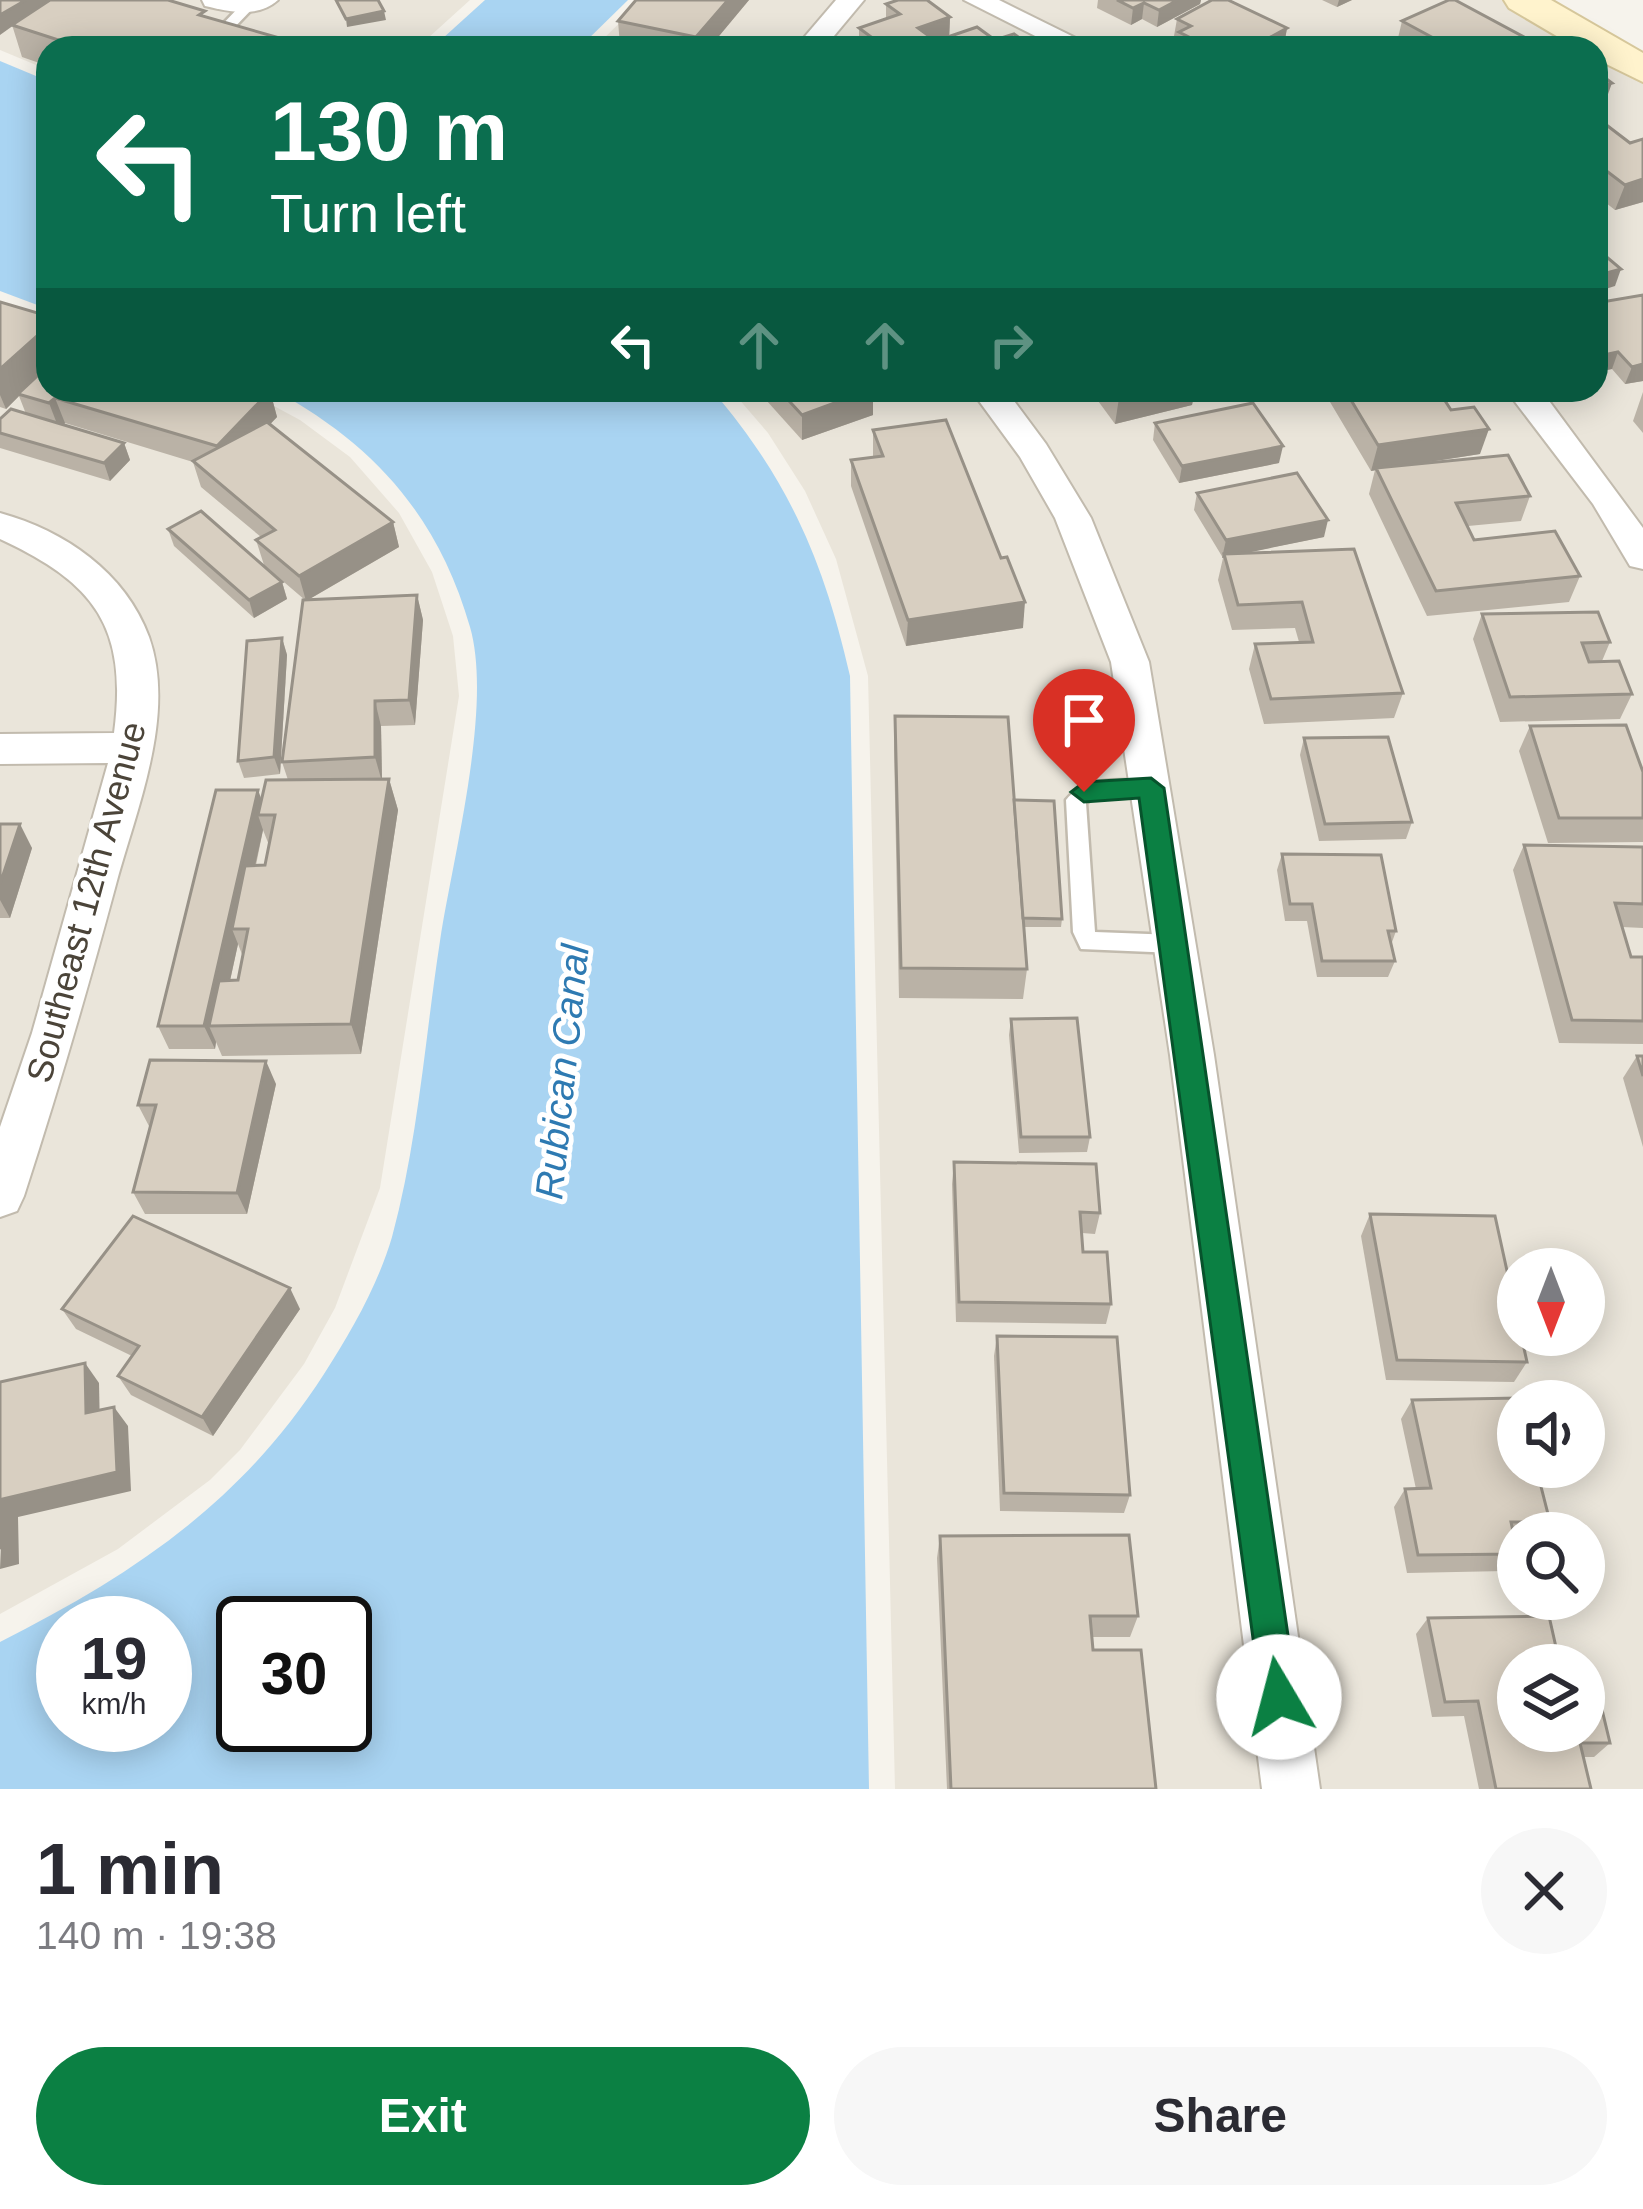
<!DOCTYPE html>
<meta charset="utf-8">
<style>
:root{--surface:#fff;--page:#f7f7f7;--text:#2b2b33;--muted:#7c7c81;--accent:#0b8043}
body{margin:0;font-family:Helvetica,sans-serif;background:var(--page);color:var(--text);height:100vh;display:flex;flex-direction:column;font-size:45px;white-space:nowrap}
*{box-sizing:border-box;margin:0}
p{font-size:39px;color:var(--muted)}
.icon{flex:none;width:66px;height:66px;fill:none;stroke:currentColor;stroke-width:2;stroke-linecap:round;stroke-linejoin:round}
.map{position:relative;height:1789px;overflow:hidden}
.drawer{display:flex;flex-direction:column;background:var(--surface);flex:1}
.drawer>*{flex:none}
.top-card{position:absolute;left:36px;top:36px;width:1572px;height:366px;border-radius:36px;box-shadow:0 6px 30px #0003;background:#0b6e4f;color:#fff;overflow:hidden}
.needle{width:78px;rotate:180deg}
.buttons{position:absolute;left:1497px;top:1248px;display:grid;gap:24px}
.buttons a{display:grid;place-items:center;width:108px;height:108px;border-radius:50%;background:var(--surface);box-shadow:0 6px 30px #0003;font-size:60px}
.speed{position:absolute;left:36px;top:1596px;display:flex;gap:24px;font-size:60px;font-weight:700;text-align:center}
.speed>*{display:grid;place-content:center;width:156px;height:156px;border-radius:50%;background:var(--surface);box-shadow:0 6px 30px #0003;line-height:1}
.speed small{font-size:30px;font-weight:400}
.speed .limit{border:6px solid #111;border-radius:18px;background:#fff;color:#111}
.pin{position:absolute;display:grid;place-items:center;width:102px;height:102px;color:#fff;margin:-123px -51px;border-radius:50% 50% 50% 0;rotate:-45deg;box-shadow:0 0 12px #0007}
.pin .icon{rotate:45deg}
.me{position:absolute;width:132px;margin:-66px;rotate:352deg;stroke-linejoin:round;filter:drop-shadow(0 0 9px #0008)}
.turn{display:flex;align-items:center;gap:42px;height:252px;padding:0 36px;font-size:54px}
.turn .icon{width:156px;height:156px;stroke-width:2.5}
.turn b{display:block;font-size:84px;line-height:102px}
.lanes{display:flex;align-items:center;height:114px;padding:0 36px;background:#0003;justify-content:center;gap:60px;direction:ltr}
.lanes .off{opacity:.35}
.round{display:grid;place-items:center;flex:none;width:126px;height:126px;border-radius:63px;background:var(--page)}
.head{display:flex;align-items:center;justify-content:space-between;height:204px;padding:0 36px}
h1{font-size:72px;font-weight:800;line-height:90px}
.primary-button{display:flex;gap:24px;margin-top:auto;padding:24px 36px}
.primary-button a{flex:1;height:138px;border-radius:72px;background:var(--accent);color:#fff;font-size:48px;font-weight:800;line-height:138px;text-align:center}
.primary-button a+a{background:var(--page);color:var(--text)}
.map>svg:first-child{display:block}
.residential{fill:#eae5da;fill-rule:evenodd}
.water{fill:#a9d4f2;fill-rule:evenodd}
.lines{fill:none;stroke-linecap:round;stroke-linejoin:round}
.service-casing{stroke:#c2bbae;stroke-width:5}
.minor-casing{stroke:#c2bbae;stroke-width:4}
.secondary-casing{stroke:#d6c79b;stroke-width:4}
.service{fill:#fff;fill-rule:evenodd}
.minor{fill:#fff;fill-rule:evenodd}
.secondary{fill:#fff3cd;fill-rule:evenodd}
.wall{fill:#bab2a6;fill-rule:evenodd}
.shaded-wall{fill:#979187}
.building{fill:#d8cfc1;stroke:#979187;stroke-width:3}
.route{fill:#0b8043;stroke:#07532c;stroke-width:3}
.labels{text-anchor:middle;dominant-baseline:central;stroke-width:10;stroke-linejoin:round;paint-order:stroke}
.street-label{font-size:36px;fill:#4b4439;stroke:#fff}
.water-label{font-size:39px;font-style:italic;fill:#2e7ab2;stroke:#fff}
</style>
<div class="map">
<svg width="1643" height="1789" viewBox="0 0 1643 1789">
<rect width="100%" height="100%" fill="#f6f3ec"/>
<g class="residential">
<polygon points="0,0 470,0 417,48 48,48 48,70 0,50"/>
<polygon points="643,0 1504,0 1588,48 594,48"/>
<path d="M1596,53L1643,82V1789H895L868,676L836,559L805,491L768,433L731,390H1596ZM1518,1269H1584V1335H1518ZM1518,1401H1584V1467H1518ZM1518,1533H1584V1599H1518ZM1518,1665H1584V1731H1518Z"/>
<polygon points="0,304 48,390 244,390 300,420 350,457 399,513 432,572 453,636 459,696 380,1188 335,1308 304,1364 240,1450 210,1480 118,1549 0,1614"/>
</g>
<g class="water">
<polygon points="485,0 628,0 579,48 432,48"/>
<polygon points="0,61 48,81 48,309 0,291"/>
<path d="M274,390H712C789,480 824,562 850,676L869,1789H0V1642C134,1574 241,1503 324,1374C351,1332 378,1285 392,1237C418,1142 425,1038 440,941C453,856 493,707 470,627C438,516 374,444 274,390ZM63,1623H165V1725H63ZM243,1623H345V1725H243Z"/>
</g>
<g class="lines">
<g class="service-casing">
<g id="service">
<polygon points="244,2 256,5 230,32 271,48 251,48 214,33"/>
<path d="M1151,780L1158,783L1161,788L1158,793L1095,797L1086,803L1095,932L1175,935L1183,938L1186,944L1183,950L1175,953L1081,949L1073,932L1066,800C1086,775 1121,781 1151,780Z"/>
</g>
</g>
<g class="minor-casing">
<g id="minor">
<path d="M202,0H278C258,18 231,12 205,6Z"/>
<polygon points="836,0 864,0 824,48 795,48"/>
<polygon points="964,0 999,0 1096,48 1059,48"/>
<polygon points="971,390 1006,390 1046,444 1091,518 1149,662 1214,1055 1320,1789 1262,1789 1170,1055 1111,662 1055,518 1020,457"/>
<polygon points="1506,390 1541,390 1643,528 1643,569 1630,566 1593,504"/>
<path d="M0,513C65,531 125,572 149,637C177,716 135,812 115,888C87,992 57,1094 24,1196L17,1211L0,1217V1127L32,1033L108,763L0,764V734L114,733C128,627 95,583 0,539Z"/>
</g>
</g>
<g class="secondary-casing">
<polygon id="secondary" points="1504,0 1551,0 1643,53 1643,82 1596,59 1596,48 1577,48 1509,8"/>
</g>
<use href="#service" class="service"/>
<use href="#minor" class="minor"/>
<use href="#secondary" class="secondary"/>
</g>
<g class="wall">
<polygon points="0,0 207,18 290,41 292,48 48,48 48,66 22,57 13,28"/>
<polygon points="636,0 749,0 709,48 632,48 620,45 618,21"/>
<polygon points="1098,0 1201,0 1200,4 1157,27 1142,19 1131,25 1097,8"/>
<polygon points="1322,0 1352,0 1337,7"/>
<polygon points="886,4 950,17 949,37 995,40 1033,48 859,48 859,28 886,19"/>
<polygon points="1177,19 1287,28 1284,45 1278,48 1177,48 1178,37 1174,36"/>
<polygon points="1402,21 1518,48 1417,48 1398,38"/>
<polygon points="1596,117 1630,143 1643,139 1643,202 1615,210 1596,195"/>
<path d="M0,302L48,390L270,391L277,417L270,424L393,522L399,547L308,600L417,595L423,620L415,725L381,726L382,779H389L398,810L361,1054L222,1056L216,1042L215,1049H169L158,1026L262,799L288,780L282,762L305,600L264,565L256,540L261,537L201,487L193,462L65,423L64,425L124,443L130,460L110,481L0,448V419L26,414L19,396L6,409L0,407ZM263,830L269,845L265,865H256ZM238,944L243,957L238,980L230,981Z"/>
<polygon points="1596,303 1643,381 1625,384 1612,369 1596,372"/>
<polygon points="757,390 873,390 873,415 802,440"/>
<polygon points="1090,390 1195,390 1192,405 1115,424"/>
<polygon points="1333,390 1447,390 1445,400 1480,454 1410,465 1530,496 1521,521 1468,526 1474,540 1580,576 1569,602 1427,616 1369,494 1375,470 1371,471 1330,402"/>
<polygon points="1643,392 1643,433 1633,421"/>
<polygon points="1155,423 1279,463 1179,483 1153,440"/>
<polygon points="873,430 1023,628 906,646 851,486 851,460 873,457"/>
<polygon points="1197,493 1324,537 1244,553 1354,549 1403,693 1394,718 1264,724 1249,669 1255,644 1299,642 1295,628 1232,630 1218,580 1223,558 1194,510"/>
<polygon points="168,529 282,582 287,599 254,618 174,546"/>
<polygon points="1482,614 1610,642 1602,661 1632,694 1620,719 1500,722 1473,639"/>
<polygon points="282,638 287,655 280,774 244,778 238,761"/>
<polygon points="895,716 1014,800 1062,919 1061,927 1024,927 1027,969 1023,999 899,998 894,748"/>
<polygon points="1530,726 1643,772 1643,842 1548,843 1519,751"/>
<polygon points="1304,738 1412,822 1406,839 1319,841 1300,755"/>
<polygon points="0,824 32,848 10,918 0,918"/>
<polygon points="1524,845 1643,847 1643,928 1622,927 1631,957 1643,957 1643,1044 1559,1043 1513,870"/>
<polygon points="1282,854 1396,931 1391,945 1395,961 1388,977 1317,977 1307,921 1285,921 1277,870"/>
<polygon points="1011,1019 1090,1137 1087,1152 1019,1153 1009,1035"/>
<polygon points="1637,1056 1643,1056 1643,1147 1623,1078"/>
<polygon points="276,1084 247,1214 145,1214 133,1192 150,1128 138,1105"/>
<polygon points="954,1162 1100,1213 1095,1234 1082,1233 1083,1252 1111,1304 1106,1324 956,1322 952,1184"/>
<polygon points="1370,1214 1527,1362 1514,1382 1386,1380 1361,1236"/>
<polygon points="62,1309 300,1309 213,1436 131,1395 118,1376 132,1356 76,1329"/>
<polygon points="997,1336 1130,1495 1124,1513 1000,1511 994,1356"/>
<polygon points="1412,1400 1550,1522 1541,1533 1518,1533 1518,1540 1515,1540 1518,1554 1505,1571 1407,1573 1394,1507 1405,1489 1416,1489 1401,1419"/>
<polygon points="940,1536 1138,1616 1130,1637 1092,1637 1093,1650 1156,1789 947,1789 937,1558"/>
<polygon points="1428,1618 1518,1665 1610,1743 1594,1757 1583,1757 1591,1789 1479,1789 1464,1716 1432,1717 1416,1634"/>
</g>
<g class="shaded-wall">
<polygon points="26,0 49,0 0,35 0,15"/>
<polygon points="728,0 749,0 709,48 697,48 696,37"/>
<polygon points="1178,0 1201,0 1200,4 1157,27 1159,10"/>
<polygon points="1339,0 1352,0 1337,7"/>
<polygon points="1144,3 1142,19 1131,25 1133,8"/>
<polygon points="384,11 386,20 347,27 346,19"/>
<polygon points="950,17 949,42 930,48 918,28"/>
<polygon points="1287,28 1284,45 1278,48 1251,48"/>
<polygon points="1522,36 1518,48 1496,48"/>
<polygon points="1612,83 1603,108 1596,110 1596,87"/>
<polygon points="1643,179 1643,202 1615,210 1625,185"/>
<polygon points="1621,269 1615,286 1596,292 1596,276"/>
<polygon points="48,326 48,370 18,394 19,396 6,409 0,395 0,369"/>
<polygon points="1618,352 1612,369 1596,372 1596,363 1599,356"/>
<polygon points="1643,364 1643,381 1625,384 1632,367"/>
<polygon points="870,390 873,390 873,415 802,440 802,415"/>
<polygon points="1153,390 1195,390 1192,405 1115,424 1119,398"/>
<polygon points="270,391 277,417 225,472 217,446"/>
<polygon points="55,398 65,423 59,429 49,403"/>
<polygon points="1489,429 1480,454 1371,471 1378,445"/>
<polygon points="124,443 130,460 110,481 104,463"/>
<polygon points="1283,446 1279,463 1179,483 1182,466"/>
<polygon points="1328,520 1324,537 1222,558 1226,540"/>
<polygon points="393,522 399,547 306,601 299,576"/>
<polygon points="282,582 287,599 254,618 249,600"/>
<polygon points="417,595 423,620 415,725 409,700"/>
<polygon points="1025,602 1023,628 906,646 908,620"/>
<polygon points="282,638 287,655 280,774 274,757"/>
<polygon points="375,701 381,726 382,782 375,757"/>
<polygon points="389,779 398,810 361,1054 351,1024"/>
<polygon points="258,790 267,814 258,815 263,830 241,929 232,929 238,944 220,1026 209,1026 216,1042 215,1049 204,1026"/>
<polygon points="20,824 32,848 10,918 0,900 0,884"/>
<polygon points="266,1061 276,1084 247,1214 237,1193"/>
<polygon points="290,1288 300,1309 213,1436 202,1417"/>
<polygon points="85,1363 99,1383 100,1432 86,1413"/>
<polygon points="114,1407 128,1426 131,1491 18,1517 19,1564 0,1569 3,1499"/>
</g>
<g class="building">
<polygon points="0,0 26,0 0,15"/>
<polygon points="50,0 168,0 205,11 199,15 290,41 282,48 83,48 12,25"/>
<polygon points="336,0 378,0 384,11 346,19"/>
<polygon points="636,0 728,0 696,37 618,21"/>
<polygon points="898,0 927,0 950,17 918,28 936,41 977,27 995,40 1014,34 1033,48 886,48 859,28 900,14 886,4"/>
<polygon points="1117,0 1178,0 1159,10 1144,3 1133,8"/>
<polygon points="1212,0 1228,0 1287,28 1251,48 1237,48 1228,44 1221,48 1211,48 1179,32 1191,26 1177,19"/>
<polygon points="1449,0 1455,0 1522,36 1496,48 1452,48 1402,21"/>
<polygon points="1596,71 1612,83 1596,87"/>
<polygon points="1596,117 1630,143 1643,139 1643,179 1625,185 1596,163"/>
<polygon points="1596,248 1621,269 1596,276"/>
<polygon points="1643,295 1643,364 1632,367 1618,352 1599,356 1596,352 1596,303"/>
<polygon points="0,302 48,316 48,326 0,369"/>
<polygon points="48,366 48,390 270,391 217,446 55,398 49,403 18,394"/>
<polygon points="779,390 870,390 802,415"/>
<polygon points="1112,390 1153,390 1119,398"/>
<polygon points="1345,390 1438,390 1451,410 1474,407 1489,429 1378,445"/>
<polygon points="1253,403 1283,446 1182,466 1155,423"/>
<polygon points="11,409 124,443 104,463 0,433 0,419"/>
<polygon points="946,420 1001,558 1007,557 1025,602 908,620 851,460 883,456 873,430"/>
<polygon points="267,422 393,522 299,576 256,540 275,530 193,461"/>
<polygon points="1508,455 1530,496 1456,503 1474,540 1555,531 1580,576 1436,591 1376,468"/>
<polygon points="1297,473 1328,520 1226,540 1197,493"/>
<polygon points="201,511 282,582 249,600 168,529"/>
<polygon points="1354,549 1403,693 1271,699 1255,644 1313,642 1302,602 1238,605 1224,554"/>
<polygon points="417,595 409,700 375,701 375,757 282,762 303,600"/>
<polygon points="1598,612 1610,642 1582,643 1589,662 1619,661 1632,694 1510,697 1482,614"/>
<polygon points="282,638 274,757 238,761 247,641"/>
<polygon points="895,716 1008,717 1027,969 901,968"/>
<polygon points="1626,725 1643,772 1643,818 1559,818 1530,726"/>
<polygon points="1388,737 1412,822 1325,824 1304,738"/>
<polygon points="389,779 351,1024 209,1026 219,981 238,980 248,929 232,929 245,866 265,865 275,815 258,815 266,780"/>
<polygon points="216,790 258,790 204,1026 158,1026"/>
<polygon points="1014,800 1054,801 1062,919 1023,918"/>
<polygon points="0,824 20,824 0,884"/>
<polygon points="1524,845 1643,847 1643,904 1615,903 1631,957 1643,957 1643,1021 1572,1020"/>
<polygon points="1282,854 1381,855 1396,931 1388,931 1395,961 1322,961 1312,904 1290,904"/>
<polygon points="1077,1018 1090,1137 1021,1137 1011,1019"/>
<polygon points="1637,1056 1643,1056 1643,1076"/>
<polygon points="150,1060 266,1061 237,1193 133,1192 156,1105 138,1105"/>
<polygon points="954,1162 1096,1164 1100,1213 1080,1212 1083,1252 1107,1252 1111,1304 959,1302"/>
<polygon points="1370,1214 1495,1216 1518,1321 1518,1335 1521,1335 1527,1362 1397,1360"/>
<polygon points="133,1216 290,1288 202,1417 118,1376 139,1346 62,1309"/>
<polygon points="997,1336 1117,1337 1130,1495 1004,1493"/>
<polygon points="85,1363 86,1413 114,1407 117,1472 3,1499 3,1547 0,1548 0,1382"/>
<polygon points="1518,1398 1518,1467 1536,1467 1550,1522 1511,1522 1518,1554 1418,1555 1405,1489 1431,1488 1412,1400"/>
<polygon points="1129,1535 1138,1616 1090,1616 1093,1650 1141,1650 1156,1789 951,1789 940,1536"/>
<polygon points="1549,1616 1560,1665 1518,1665 1518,1731 1584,1731 1584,1668 1592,1668 1610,1743 1580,1743 1591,1789 1496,1789 1478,1701 1445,1702 1428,1618"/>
</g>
<polygon class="route" points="1151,778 1164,788 1297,1697 1291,1710 1279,1715 1266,1710 1261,1697 1139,798 1084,802 1071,792 1084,782"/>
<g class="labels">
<g class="street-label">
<text transform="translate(86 902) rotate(-75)">Southeast 12th Avenue</text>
</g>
<g class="water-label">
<text transform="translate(562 1072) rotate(-84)">Rubican Canal</text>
</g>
</g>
</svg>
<div class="buttons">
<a><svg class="needle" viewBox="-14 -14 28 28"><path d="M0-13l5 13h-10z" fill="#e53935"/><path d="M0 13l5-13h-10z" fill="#7c7c81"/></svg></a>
<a><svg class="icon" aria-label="sound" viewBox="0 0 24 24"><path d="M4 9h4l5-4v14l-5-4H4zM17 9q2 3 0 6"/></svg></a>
<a><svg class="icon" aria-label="search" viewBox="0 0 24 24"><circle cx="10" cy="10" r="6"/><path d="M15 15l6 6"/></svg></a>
<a><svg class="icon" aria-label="layers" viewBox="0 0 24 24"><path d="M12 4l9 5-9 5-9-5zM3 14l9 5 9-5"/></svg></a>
</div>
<div class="speed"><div>19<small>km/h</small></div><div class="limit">30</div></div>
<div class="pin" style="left:1084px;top:792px;background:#d93025"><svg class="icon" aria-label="arrive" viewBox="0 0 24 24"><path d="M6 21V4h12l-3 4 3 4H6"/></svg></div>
<svg class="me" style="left:1279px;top:1697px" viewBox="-20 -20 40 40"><circle r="19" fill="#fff"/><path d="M0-13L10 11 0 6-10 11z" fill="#0b8043"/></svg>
<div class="top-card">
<div class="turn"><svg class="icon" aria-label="left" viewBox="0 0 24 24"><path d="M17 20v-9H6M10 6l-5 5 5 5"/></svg><div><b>130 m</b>Turn left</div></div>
<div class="lanes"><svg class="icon" aria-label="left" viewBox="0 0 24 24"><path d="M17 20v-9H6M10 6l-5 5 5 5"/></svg><svg class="icon off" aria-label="ahead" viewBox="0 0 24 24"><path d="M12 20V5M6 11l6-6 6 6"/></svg><svg class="icon off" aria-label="ahead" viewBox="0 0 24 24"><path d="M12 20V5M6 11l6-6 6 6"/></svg><svg class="icon off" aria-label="right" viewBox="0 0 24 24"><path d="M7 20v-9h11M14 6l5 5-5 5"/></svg></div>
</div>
</div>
<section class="drawer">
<div class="head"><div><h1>1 min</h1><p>140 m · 19:38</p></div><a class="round"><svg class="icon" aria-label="close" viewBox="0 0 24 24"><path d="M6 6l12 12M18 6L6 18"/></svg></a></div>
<div class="primary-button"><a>Exit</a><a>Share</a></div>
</section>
